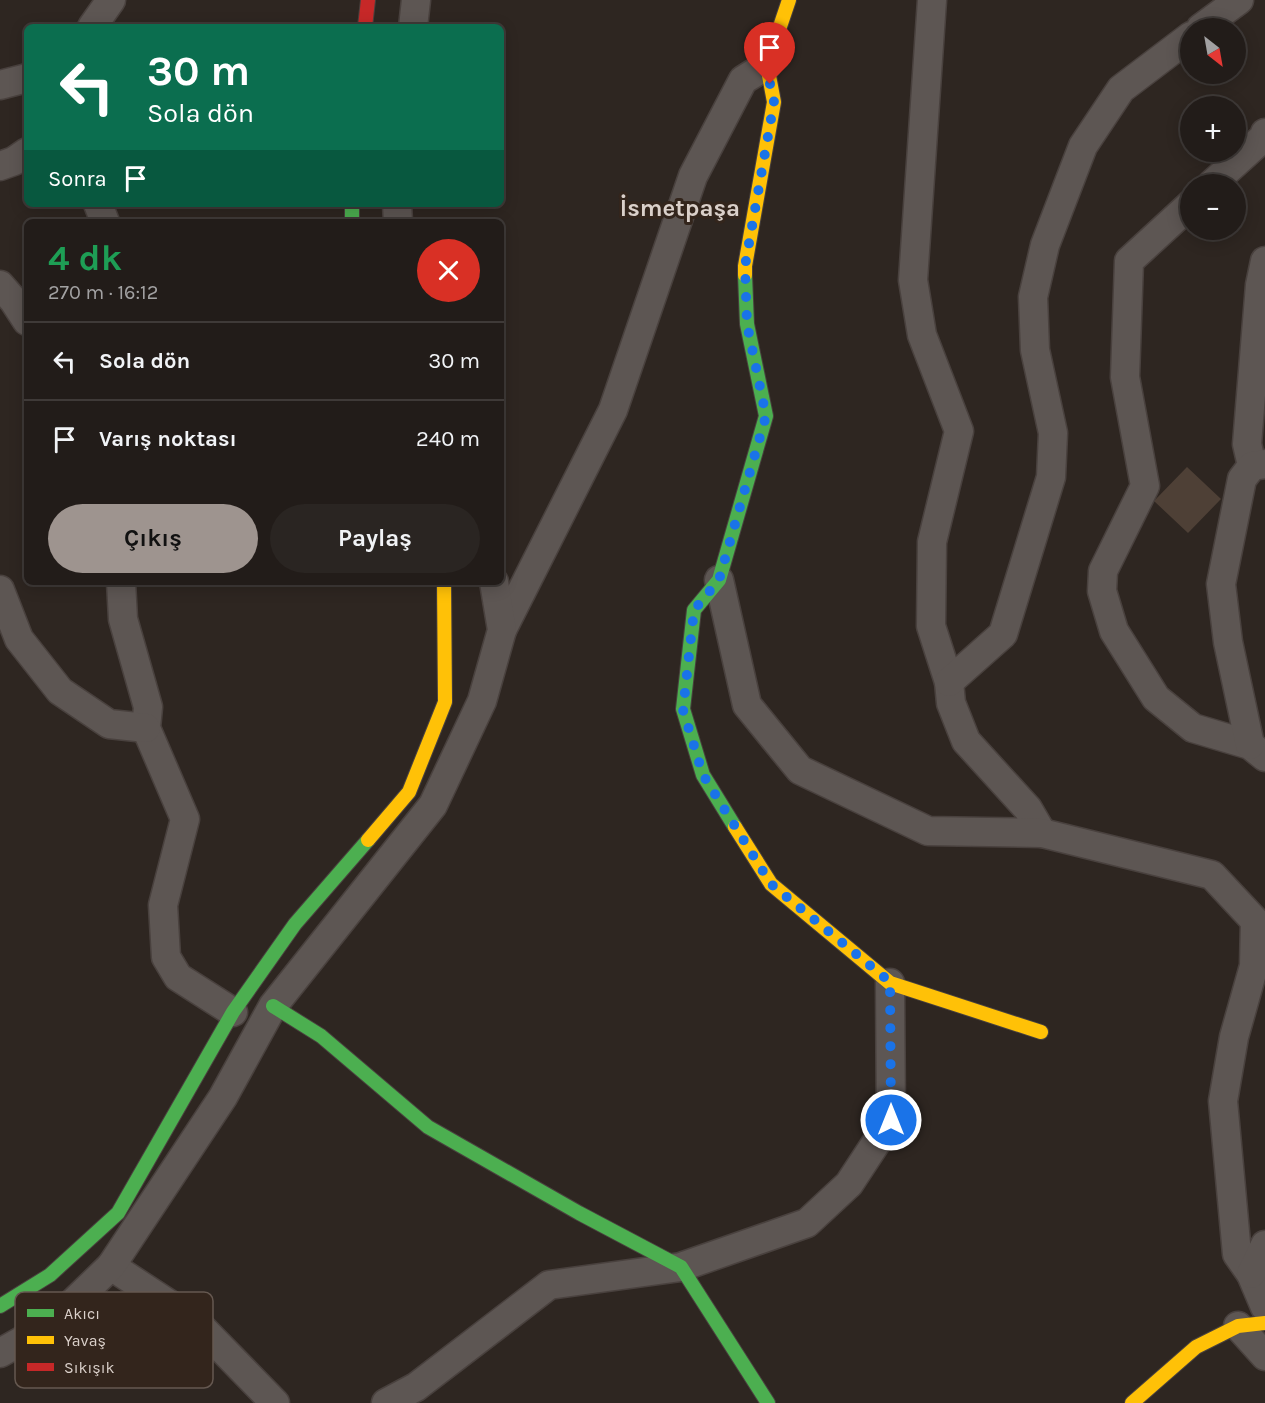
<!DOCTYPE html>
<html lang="tr">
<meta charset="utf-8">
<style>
:root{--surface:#221c19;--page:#2a2522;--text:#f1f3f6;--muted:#a2a1a2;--line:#3f3a38;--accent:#9e948f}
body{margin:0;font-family:Karla,sans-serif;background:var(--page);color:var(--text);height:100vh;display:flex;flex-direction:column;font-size:22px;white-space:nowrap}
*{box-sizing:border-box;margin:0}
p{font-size:20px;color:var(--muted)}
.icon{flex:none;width:33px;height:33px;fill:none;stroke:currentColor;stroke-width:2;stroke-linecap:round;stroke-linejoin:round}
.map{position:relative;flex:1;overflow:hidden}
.panel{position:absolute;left:24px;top:219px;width:480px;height:366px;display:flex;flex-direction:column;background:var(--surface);border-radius:9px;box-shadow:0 3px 15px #0003,0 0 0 2px var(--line)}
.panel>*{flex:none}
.hud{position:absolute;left:24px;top:24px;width:480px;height:183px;border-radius:9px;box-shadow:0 3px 15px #0003,0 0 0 2px var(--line);background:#0b6e4f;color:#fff;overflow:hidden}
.needle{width:39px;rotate:149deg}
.controls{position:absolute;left:1180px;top:18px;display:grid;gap:12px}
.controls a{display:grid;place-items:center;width:66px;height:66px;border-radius:50%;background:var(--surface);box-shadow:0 3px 15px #0003,0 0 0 2px var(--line);font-size:30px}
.pin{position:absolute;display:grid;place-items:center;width:51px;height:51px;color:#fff;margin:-62px -26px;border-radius:50% 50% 50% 0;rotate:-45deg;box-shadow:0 0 6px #0007}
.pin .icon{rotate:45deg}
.me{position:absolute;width:66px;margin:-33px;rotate:0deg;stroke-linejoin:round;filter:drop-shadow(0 0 4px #0008)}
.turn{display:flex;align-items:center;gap:21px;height:126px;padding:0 24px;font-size:27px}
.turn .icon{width:78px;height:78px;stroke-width:2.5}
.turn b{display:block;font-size:42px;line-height:51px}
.then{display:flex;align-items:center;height:57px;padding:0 24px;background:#0003;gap:12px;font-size:22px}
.round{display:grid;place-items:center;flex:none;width:63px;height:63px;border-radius:32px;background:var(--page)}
.headline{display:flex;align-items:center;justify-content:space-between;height:102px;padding:0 24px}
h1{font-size:36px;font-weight:700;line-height:45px;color:#1e9e55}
.primary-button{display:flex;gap:12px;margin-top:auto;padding:12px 24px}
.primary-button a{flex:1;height:69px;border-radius:36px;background:var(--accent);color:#111;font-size:24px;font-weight:700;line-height:69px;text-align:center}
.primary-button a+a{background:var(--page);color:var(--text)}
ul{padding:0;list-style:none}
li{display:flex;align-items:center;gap:18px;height:78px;padding:0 24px;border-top:2px solid var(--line)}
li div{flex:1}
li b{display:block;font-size:22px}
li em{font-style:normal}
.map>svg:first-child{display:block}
.building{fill:#4e4036}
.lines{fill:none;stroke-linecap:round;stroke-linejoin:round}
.street-casing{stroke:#49413e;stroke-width:31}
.fast-casing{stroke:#49413e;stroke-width:16}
.slow-casing{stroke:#49413e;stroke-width:16}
.jam-casing{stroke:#49413e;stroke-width:16}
.street{stroke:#5d5653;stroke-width:28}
.fast{stroke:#4caf50;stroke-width:14}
.slow{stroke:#ffc107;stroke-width:14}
.jam{stroke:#c62828;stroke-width:14}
.route{stroke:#1a73e8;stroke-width:10;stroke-dasharray:0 18}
.labels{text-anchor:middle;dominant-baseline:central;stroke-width:6;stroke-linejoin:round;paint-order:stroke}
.neighbourhood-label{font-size:24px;font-weight:bold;fill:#dad0ca;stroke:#33251c}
.key{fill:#33251c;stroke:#655850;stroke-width:1.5}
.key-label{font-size:16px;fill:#dad0ca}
</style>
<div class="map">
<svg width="1265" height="1403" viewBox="0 0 1265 1403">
<rect width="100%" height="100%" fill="#2e2621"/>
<polygon class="building" points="1187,467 1221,499 1188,533 1154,501"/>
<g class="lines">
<g class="street-casing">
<g id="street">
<polyline points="932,0 913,280 922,335 959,431 932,542 931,626 949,682 951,703 966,741 1028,809 1042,833"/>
<polyline points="92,27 111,0"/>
<polyline points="413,27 416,0"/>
<polyline points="1201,28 1239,0"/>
<polyline points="0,85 27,78"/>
<polyline points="0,166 14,161 27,152"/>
<polyline points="1212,184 1264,137 1265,133"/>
<polyline points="98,204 105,222"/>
<polyline points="397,204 398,222"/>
<polyline points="1191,204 1129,261 1125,377 1145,486 1103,571 1102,591 1114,631 1156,698 1193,728 1250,745 1265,757"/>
<polyline points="0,285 14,301 27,321"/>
<polyline points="1252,466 1247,444 1260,285 1265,261"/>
<polyline points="719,580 747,705 800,770 928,831 1042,833 1212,875 1255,921 1254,966 1234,1037 1223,1101 1237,1254 1251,1274 1265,1307"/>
<polyline points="121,582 123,619 148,707 146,728 185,819 163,905 166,957 178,977 233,1012"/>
<polyline points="0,590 19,639 60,691 109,724 146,728"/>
<polyline points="502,630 613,410 693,176 743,80 767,65"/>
<polyline points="949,682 1003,634 1051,477 1053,433 1035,350 1033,297 1045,245 1083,146 1121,89 1191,36"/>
<polyline points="1250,745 1228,642 1221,584 1242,479 1252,466 1265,464"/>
<polyline points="111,1266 195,1321 275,1403"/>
<polyline points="1251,1274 1265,1245"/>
<polyline points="1238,1326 1265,1356"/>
<polyline points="0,1353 50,1325 111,1266 223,1097 273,1006 433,805 482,701 502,630 494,582"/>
<polyline points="386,1403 416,1387 549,1285 681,1267 807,1223 849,1184 891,1120 890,983"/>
</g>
</g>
<g class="fast-casing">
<g id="fast">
<polyline points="352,204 352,222"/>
<polyline points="735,827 703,775 683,709 694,610 719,580 766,416 747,324 745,275"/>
<polyline points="273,1006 321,1036 428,1127 579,1213 681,1267 768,1403"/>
<polyline points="0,1306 50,1275 118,1213 233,1012 295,924 368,840"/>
</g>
</g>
<g class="slow-casing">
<g id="slow">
<polyline points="745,275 745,266 774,102 767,65 789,0"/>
<polyline points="735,827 771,884 890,983 1041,1032"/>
<polyline points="368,840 409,792 445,702 444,582"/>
<polyline points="1132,1403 1196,1347 1238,1326 1265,1323"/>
</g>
</g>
<g class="jam-casing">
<polyline id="jam" points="365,27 368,0"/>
</g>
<use href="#street" class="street"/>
<use href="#fast" class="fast"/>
<use href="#slow" class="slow"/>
<use href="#jam" class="jam"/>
</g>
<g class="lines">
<polyline class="route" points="770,84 774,102 745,266 747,324 766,416 719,580 694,610 683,710 703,775 771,884 890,982 891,1120"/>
</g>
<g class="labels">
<g class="neighbourhood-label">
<text x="680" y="208">İsmetpaşa</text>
</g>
</g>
<rect x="15" y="1292" width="198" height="96" rx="9" class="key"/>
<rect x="27" y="1309" width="27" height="8" fill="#4caf50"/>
<rect x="27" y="1336" width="27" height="8" fill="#ffc107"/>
<rect x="27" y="1363" width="27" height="8" fill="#c62828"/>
<g class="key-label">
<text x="64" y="1319">Akıcı</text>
<text x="64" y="1346">Yavaş</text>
<text x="64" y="1373">Sıkışık</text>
</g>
</svg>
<div class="controls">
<a><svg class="needle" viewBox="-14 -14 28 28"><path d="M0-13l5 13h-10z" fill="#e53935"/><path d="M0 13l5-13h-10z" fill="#a2a1a2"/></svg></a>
<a>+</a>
<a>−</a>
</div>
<div class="pin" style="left:770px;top:84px;background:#d93025"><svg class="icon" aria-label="arrive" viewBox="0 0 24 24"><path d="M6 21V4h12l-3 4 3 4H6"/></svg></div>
<svg class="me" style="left:891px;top:1120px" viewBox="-20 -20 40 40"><circle r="17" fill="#1a73e8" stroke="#fff" stroke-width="3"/><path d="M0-11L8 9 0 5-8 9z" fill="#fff"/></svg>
<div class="hud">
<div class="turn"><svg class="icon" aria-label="left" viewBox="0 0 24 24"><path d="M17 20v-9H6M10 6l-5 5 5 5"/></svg><div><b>30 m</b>Sola dön</div></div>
<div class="then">Sonra<svg class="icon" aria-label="arrive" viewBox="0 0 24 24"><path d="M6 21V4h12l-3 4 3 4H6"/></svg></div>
</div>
<section class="panel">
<div class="headline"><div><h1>4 dk</h1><p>270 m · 16:12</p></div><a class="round" style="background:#d93025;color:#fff"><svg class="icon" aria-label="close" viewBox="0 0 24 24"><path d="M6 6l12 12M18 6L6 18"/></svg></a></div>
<ul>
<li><svg class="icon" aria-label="left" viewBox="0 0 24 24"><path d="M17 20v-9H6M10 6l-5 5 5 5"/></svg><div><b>Sola dön</b></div><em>30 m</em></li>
<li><svg class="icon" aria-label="arrive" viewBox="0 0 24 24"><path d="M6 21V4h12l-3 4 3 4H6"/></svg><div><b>Varış noktası</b></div><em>240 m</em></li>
</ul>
<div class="primary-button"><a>Çıkış</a><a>Paylaş</a></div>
</section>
</div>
